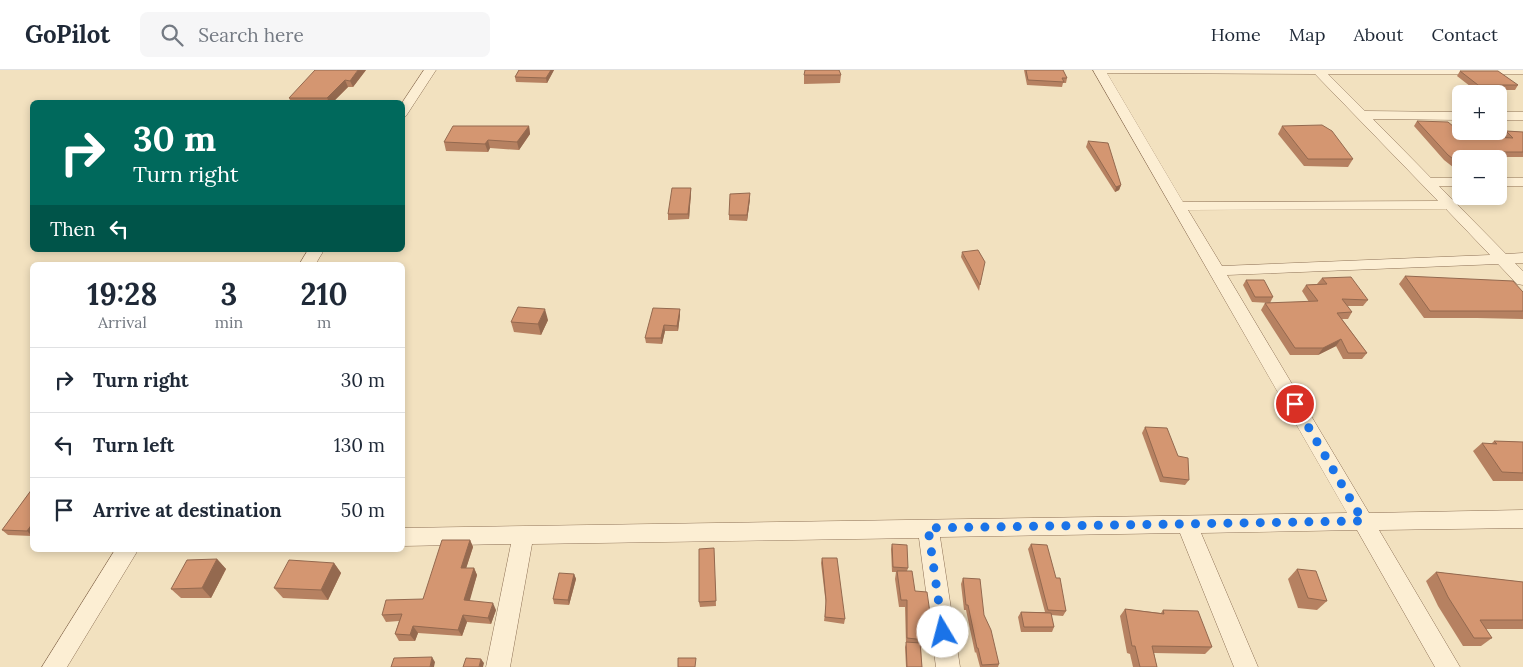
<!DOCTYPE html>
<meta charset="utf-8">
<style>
:root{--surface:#fff;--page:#f6f6f7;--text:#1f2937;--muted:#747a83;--line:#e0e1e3}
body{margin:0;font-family:Lora,serif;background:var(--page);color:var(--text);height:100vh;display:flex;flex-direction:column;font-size:19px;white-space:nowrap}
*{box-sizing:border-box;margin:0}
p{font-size:16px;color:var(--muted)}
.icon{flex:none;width:28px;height:28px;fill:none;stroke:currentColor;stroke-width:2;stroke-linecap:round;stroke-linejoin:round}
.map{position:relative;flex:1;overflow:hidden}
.side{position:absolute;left:30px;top:192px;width:375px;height:290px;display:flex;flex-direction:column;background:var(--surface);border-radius:8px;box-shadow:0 2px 8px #0003}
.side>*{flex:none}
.hud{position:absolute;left:30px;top:30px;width:375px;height:152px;border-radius:8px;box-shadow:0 2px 8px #0003;background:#00695c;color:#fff;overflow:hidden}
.buttons{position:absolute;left:1452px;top:15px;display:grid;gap:10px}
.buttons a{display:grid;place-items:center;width:55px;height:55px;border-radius:8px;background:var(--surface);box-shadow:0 2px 8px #0003;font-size:25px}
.pin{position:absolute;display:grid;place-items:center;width:42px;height:42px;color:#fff;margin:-21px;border:2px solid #fff;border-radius:50%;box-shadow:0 1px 5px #0007}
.me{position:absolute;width:55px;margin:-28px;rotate:352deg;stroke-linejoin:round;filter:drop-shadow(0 0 4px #0008)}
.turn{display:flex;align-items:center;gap:18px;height:105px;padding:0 20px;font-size:22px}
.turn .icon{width:65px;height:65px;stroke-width:2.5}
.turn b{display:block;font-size:35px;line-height:42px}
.then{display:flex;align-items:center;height:48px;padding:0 20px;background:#0003;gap:10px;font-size:19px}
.eta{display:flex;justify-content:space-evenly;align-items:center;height:85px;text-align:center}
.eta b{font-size:30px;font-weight:700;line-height:35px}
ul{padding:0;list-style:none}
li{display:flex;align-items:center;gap:15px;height:65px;padding:0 20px;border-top:1px solid var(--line)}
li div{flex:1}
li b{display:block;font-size:19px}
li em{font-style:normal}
header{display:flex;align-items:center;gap:30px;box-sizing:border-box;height:70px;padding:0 25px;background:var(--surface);border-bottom:1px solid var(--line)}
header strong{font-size:24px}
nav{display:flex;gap:28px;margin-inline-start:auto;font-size:18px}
.search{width:350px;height:45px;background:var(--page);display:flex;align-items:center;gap:12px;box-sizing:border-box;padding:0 18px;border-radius:8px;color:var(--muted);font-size:19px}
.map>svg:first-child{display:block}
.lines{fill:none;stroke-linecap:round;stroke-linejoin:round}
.street-casing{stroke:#8d7055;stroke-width:1}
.street{fill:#fceed3;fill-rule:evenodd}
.wall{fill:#b68161}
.shaded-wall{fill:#94694f}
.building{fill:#d49671;stroke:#94694f}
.route{stroke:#1a73e8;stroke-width:9;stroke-dasharray:0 16.2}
</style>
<header>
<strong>GoPilot</strong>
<div class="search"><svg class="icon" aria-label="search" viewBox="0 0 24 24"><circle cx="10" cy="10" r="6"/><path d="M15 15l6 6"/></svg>Search here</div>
<nav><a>Home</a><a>Map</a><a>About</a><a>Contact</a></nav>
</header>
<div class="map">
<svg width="1523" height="597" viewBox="0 0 1523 597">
<rect width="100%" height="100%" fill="#f2e1bf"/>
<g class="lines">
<g class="street-casing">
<g id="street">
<polygon points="424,0 436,0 406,46 402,47 402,33"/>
<path d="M1093,0H1523V4H1328L1365,41L1461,42V50L1373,49L1431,108H1461V116H1439L1506,184L1523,183V193H1515L1523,201V215L1517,214L1498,194L1227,205L1369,443L1523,440V458L1379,460L1460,597H1435L1357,460L1201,463L1258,597H1234L1180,463L940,467L960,597H936L919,468L532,474L510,597H486L511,474L402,476V458L1347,443ZM1107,3L1315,4L1438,131L1183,132ZM1446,139L1490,185L1222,196L1188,140Z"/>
<rect x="1499" y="42" width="24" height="8"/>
<rect x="1499" y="108" width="24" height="8"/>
<polygon points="308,180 324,180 315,195 299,195"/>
<polygon points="115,480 138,480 67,597 42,597"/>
</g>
</g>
<use href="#street" class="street"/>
</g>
<g class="wall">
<polygon points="366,0 353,17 348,17 333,32 291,32 289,28"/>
<polygon points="519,0 554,0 547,13 516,12 515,7"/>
<polygon points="1024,0 1063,0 1067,8 1066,13 1063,13 1062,17 1027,15"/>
<polygon points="1460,1 1518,15 1515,20 1475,20 1457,6"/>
<polygon points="804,5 841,5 840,13 804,14"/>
<polygon points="1417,51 1465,66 1504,67 1502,66 1506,61 1523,62 1523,87 1498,87 1503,93 1499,99 1499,89 1461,89 1461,101 1458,101 1444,90 1414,56"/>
<polygon points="529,56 530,64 519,80 490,78 488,82 446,81 444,72"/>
<polygon points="1282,56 1353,89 1348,97 1304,96 1278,64"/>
<polygon points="1088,71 1121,115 1119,120 1115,122 1086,77"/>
<polygon points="691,118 691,123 689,149 668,150 668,144"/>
<polygon points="750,129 747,151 729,150 729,145"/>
<polygon points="962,182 980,215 979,221 961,187"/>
<polygon points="1405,206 1523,222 1523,249 1477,248 1424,248 1399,214"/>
<polygon points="1322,208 1368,230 1363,236 1347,236 1352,242 1348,249 1342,249 1367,283 1362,289 1343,289 1336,276 1318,285 1290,285 1261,240 1265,233 1309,232 1302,221 1306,215 1317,214"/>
<polygon points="1246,210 1273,227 1270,233 1252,232 1243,215"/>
<polygon points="680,239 680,245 678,261 665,261 662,274 646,273 645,268"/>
<polygon points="548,250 541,265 514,262 511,252"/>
<polygon points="1145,357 1178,386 1189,410 1185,415 1160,412 1142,363"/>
<polygon points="1494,371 1523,372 1523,411 1493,411 1473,381 1482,373 1491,374"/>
<polygon points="32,419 32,466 8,465 2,460"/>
<polygon points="470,470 473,477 466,498 474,498 477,505 469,531 496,540 491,554 467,552 462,566 418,563 415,571 399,571 395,564 399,551 386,552 382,545 423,529"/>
<polygon points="892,474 908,498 907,501 934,571 932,578 921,577 922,597 906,597 905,577 906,574 905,537 899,537 895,509 896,502 892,502 891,479"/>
<polygon points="1031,474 1066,541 1063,546 1051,545 1054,557 1052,562 1021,562 1018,547 1021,542 1045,542 1028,479"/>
<polygon points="714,478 716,536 700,537 699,532"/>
<polygon points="822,488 845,549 844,554 824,551 826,535 821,493"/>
<polygon points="217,489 226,499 211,528 181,528 171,519"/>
<polygon points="334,493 341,503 328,530 283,528 274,518"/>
<polygon points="1297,499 1327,531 1317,540 1298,538 1288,509"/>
<polygon points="1436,502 1523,512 1523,559 1486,559 1492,568 1481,576 1463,576 1438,536 1426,511"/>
<polygon points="574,504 576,509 569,535 554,534 553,529"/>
<polygon points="963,508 984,545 999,594 998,597 980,597 976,582 975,583 966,540 964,540 961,514"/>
<polygon points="1125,539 1161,543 1163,540 1212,577 1205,584 1154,583 1157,597 1133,597 1130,584 1127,583 1120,546"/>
</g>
<g class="shaded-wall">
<polygon points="358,0 366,0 353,17 350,11"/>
<polygon points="551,0 554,0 547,13 546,8"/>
<polygon points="345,10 348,17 333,32 329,32 327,28"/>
<polygon points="529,56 530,64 519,80 517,72"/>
<polygon points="488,70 490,78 488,82 485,74"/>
<polygon points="1121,115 1119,120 1115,122 1116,117"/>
<polygon points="691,118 691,123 689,149 688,144"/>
<polygon points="750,123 750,129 747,151 747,145"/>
<polygon points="545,239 548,250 541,265 538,254"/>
<polygon points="680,239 680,245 678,261 677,256"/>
<polygon points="664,255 665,261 662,274 661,268"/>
<polygon points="1341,269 1336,276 1318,285 1323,278"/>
<polygon points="32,454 32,466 27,461"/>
<polygon points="470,470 473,477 464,505 461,498"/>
<polygon points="217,489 226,499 211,528 202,518"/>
<polygon points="334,493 341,503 328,530 321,520"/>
<polygon points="474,498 477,505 468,537 464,530"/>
<polygon points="574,504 576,509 569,535 568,530"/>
<polygon points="493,533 496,540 491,554 488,548"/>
<polygon points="463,545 467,552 462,566 458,560"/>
<polygon points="413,556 418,563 415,571 410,565"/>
<polygon points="432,587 435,592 434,597 430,597"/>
<polygon points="481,589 484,593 483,597 479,597"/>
</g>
<g class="building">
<polygon points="315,0 358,0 350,11 345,10 327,28 289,28"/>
<polygon points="519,0 551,0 546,8 515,7"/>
<polygon points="805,0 839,0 841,5 804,5"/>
<polygon points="1026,0 1063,0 1067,8 1062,8 1064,12 1028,10"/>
<polygon points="1460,1 1498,1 1518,15 1478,15"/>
<polygon points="1417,51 1448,52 1465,66 1513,68 1506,61 1523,62 1523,82 1492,82 1503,93 1499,93 1499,89 1461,89 1461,95 1448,85"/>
<polygon points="1322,55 1332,61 1353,89 1308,89 1282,56"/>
<polygon points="453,56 529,56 517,72 488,70 485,74 444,72"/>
<polygon points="1088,71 1108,73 1121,115 1116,117"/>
<polygon points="672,118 691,118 688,144 668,144"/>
<polygon points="750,123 747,145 729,145 730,124"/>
<polygon points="978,180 985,192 980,215 962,182"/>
<polygon points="1405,206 1513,211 1523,222 1523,241 1430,241"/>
<polygon points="1351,207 1368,230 1342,229 1352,242 1337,243 1367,283 1348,283 1341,269 1323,278 1295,278 1265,233 1318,231 1306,215 1327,214 1322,208"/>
<polygon points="1246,210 1264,210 1273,227 1255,227"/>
<polygon points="518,237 545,239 538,254 511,252"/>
<polygon points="653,238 680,239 677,256 664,255 661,268 645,268"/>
<polygon points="1145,357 1167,358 1178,386 1188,388 1189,410 1163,407"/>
<polygon points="1494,371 1523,372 1523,403 1502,402 1482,373 1497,374"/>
<polygon points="32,419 32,454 27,461 2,460"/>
<polygon points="442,470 470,470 461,498 474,498 464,530 493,533 488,548 463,545 458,560 413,556 410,565 395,564 402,544 382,545 386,530 423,529"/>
<polygon points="892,474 907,475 908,498 893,497"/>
<polygon points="1031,474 1047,475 1056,508 1060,508 1066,541 1048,540"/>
<polygon points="714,478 716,531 699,532 699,479"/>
<polygon points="822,488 837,488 845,549 825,547 826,530"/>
<polygon points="217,489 202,518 171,519 187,490"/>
<polygon points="289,490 334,493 321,520 274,518"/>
<polygon points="1297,499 1316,501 1327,531 1308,528"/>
<polygon points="897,501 912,501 915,521 927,522 934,571 907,568 907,530 901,530"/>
<polygon points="1436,502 1523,512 1523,550 1480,550 1492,568 1474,568 1448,527"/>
<polygon points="559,503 574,504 568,530 553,529"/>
<polygon points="963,508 980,509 984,545 991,560 999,594 982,595 978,578 977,578 968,535 966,535"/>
<polygon points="1125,539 1164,544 1163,540 1198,541 1212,577 1152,576 1157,597 1140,597 1135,576 1132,576"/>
<polygon points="1021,542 1051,543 1054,557 1024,557"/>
<polygon points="906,572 920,573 922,597 907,597"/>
<polygon points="432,587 430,597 391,597 394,588"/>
<polygon points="466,588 481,589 479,597 463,597"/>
<polygon points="678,588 696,588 695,597 678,597"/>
</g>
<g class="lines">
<polyline class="route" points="943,562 928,458 1363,451 1295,334"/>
</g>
</svg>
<div class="buttons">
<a>+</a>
<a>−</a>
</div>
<div class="pin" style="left:1295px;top:334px;background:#d93025"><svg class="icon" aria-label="arrive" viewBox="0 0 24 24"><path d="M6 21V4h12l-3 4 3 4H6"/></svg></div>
<svg class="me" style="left:943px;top:562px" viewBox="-20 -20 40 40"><circle r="19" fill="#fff"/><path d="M0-13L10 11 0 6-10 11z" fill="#1a73e8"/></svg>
<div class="hud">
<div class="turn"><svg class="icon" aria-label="right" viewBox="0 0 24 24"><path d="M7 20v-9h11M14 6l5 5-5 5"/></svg><div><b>30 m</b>Turn right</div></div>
<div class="then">Then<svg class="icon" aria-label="left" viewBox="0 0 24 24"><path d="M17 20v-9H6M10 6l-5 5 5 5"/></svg></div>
</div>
<section class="side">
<div class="eta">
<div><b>19:28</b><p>Arrival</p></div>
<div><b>3</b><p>min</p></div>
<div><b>210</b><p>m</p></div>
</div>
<ul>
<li><svg class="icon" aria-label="right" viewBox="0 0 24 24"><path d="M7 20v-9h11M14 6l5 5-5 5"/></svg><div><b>Turn right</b></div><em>30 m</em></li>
<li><svg class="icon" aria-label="left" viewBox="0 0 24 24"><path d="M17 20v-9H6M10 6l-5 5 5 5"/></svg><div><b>Turn left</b></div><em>130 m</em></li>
<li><svg class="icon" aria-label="arrive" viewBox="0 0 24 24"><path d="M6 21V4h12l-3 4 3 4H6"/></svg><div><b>Arrive at destination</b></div><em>50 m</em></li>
</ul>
</section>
</div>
